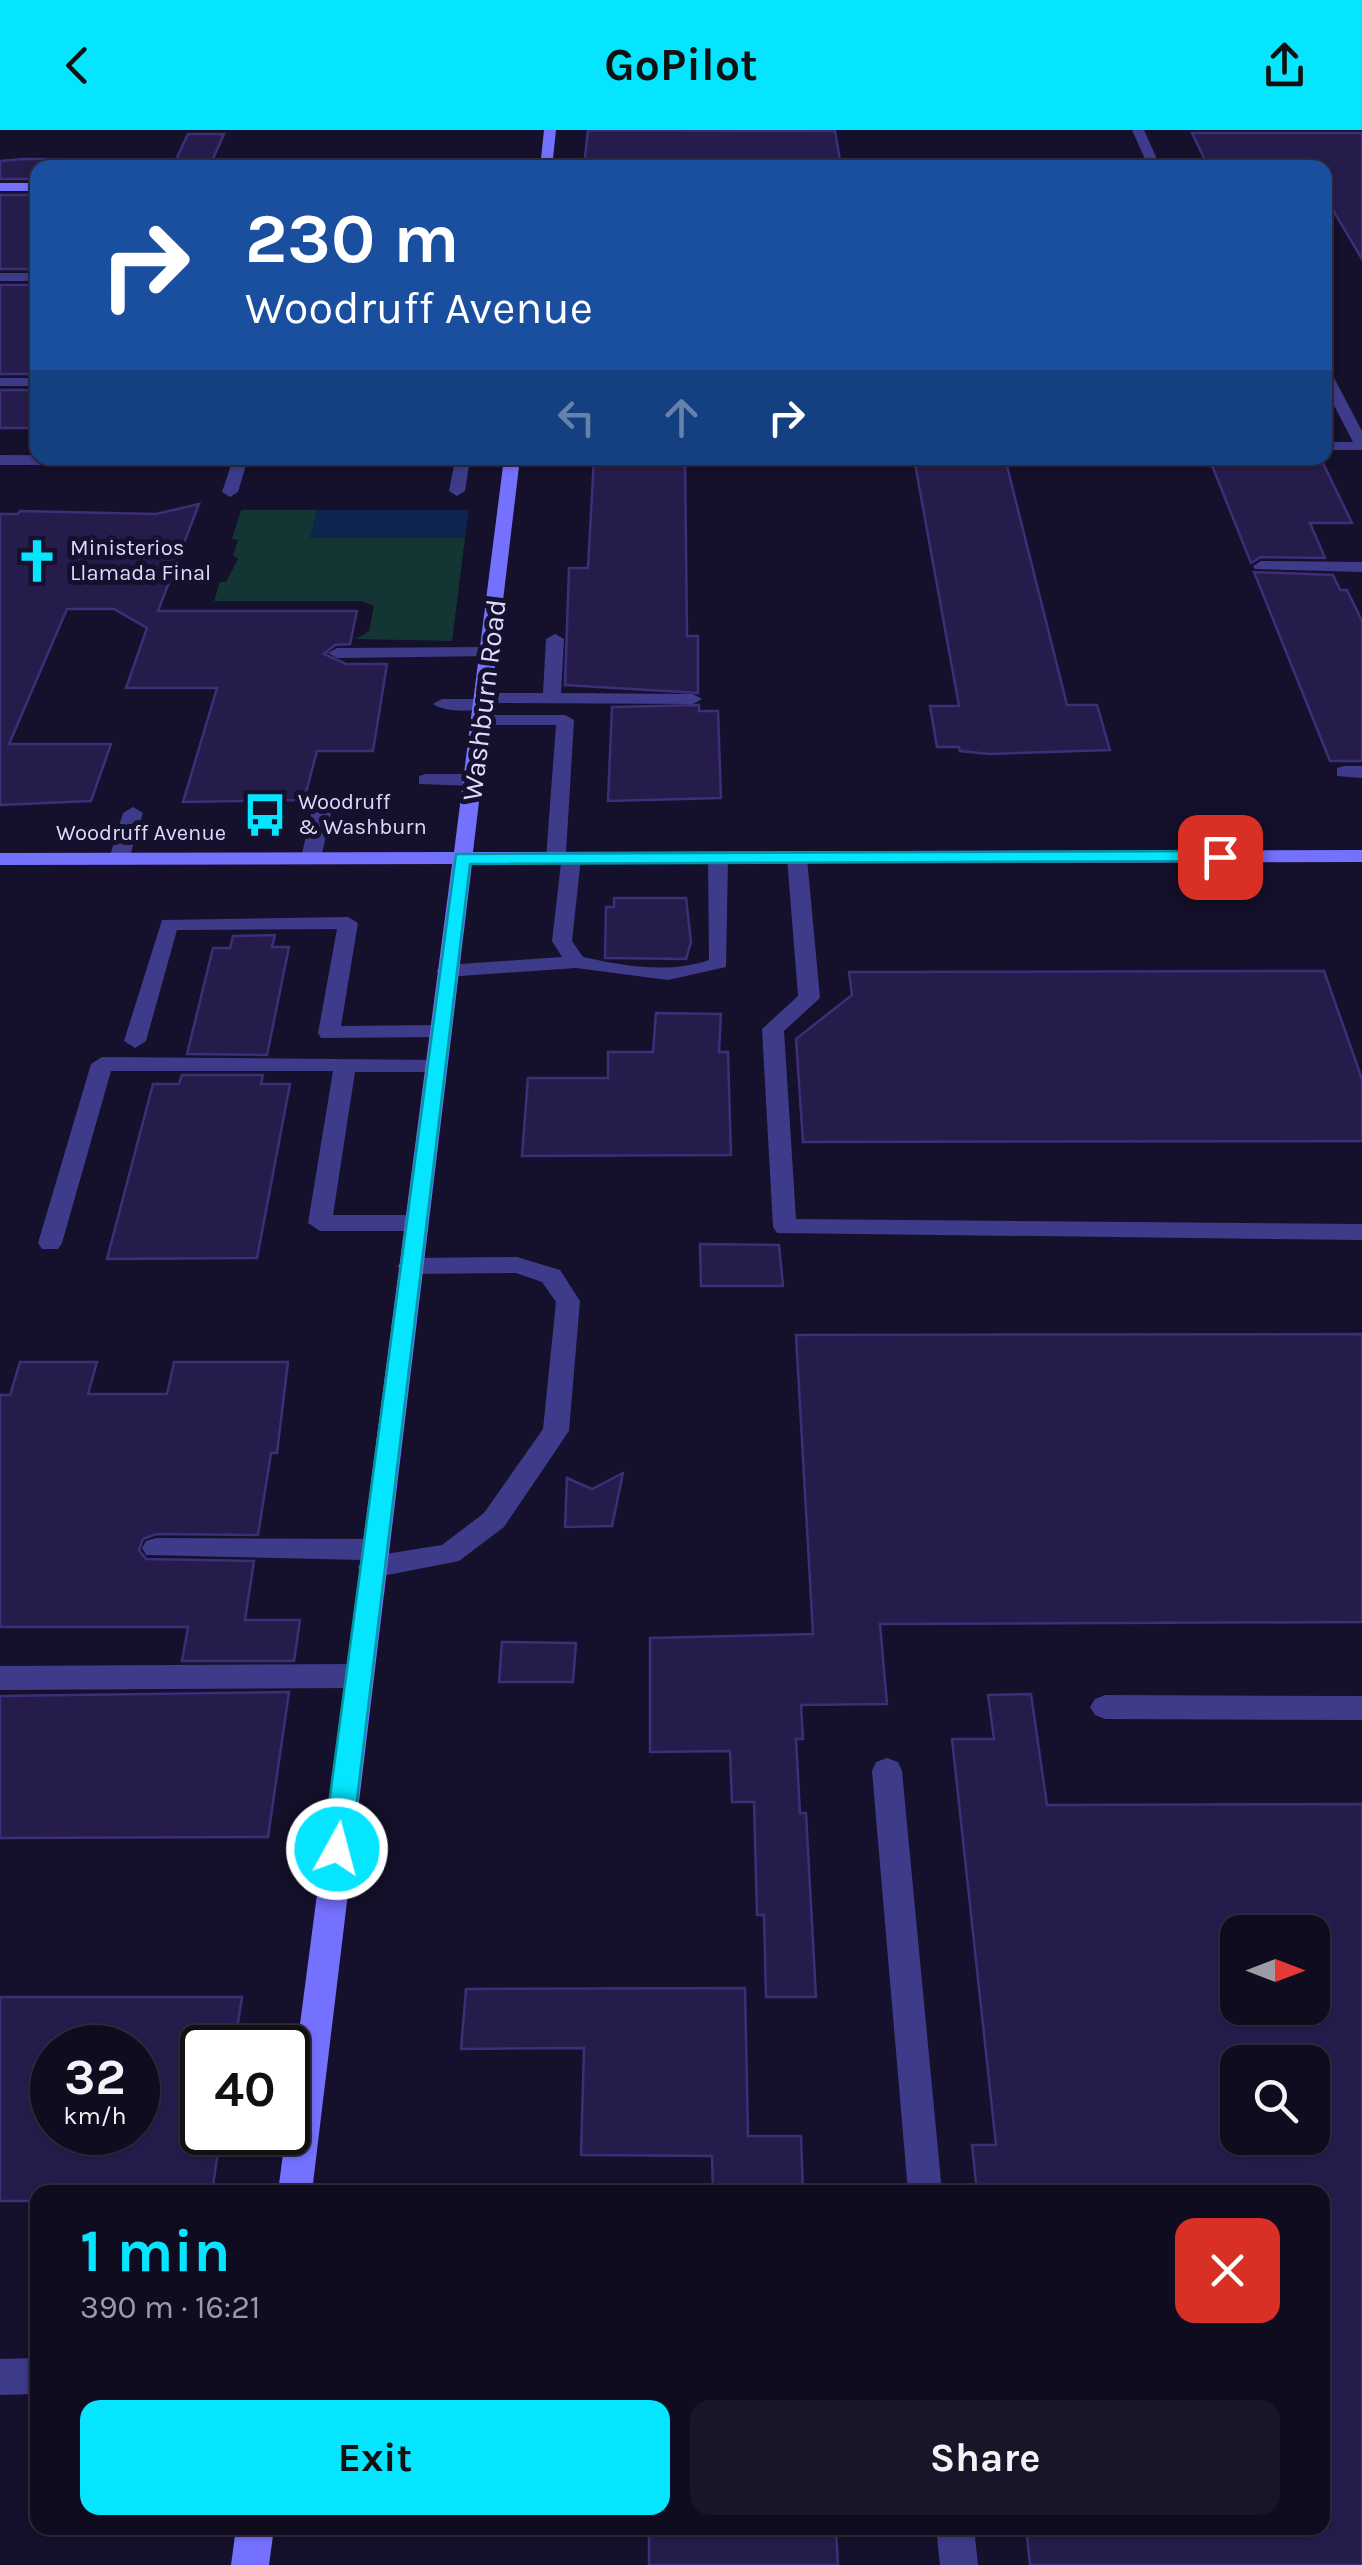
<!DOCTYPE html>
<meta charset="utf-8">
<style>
:root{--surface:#100c20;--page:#191529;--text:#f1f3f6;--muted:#9c9ba5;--line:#302c3e;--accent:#06e5ff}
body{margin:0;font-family:Karla,sans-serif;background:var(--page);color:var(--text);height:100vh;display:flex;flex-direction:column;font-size:38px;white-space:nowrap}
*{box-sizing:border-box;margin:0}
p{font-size:32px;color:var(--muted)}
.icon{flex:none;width:55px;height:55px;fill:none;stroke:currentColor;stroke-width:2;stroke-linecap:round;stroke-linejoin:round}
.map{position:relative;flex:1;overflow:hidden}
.drawer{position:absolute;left:30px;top:2055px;width:1300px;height:350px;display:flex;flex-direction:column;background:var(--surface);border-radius:20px;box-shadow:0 2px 8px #0004,0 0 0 2px var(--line)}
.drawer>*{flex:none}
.guide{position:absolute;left:30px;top:30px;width:1302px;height:305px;border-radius:20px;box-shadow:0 2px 8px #0004,0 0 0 2px var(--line);background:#1a4fa0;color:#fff;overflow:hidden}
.needle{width:65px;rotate:90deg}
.tools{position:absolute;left:1220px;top:1785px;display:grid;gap:20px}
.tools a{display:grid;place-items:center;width:110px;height:110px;border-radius:20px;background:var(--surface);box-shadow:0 2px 8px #0004,0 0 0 2px var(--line);font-size:50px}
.speed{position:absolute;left:30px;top:1895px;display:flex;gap:20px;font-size:50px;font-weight:700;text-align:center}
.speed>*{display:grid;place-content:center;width:130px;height:130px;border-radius:50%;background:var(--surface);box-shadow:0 2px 8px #0004,0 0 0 2px var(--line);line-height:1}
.speed small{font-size:25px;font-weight:400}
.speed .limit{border:5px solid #111;border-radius:15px;background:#fff;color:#111}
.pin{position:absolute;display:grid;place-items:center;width:85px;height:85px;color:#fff;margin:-42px;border-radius:20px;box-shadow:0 5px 15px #0006}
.me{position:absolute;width:110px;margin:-55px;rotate:7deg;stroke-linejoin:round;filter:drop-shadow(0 0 8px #0008)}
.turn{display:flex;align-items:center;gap:35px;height:210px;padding:0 50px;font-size:45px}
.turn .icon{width:130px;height:130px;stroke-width:2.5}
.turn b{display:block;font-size:70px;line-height:85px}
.lanes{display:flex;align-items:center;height:95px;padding:0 50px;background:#0003;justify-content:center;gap:50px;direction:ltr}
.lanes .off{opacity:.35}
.round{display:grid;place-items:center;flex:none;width:105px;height:105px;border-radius:20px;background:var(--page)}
.headline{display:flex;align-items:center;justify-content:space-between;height:170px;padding:0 50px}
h1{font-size:60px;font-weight:700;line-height:75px;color:var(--accent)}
.cta{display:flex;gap:20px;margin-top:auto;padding:20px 50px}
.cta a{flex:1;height:115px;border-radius:20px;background:var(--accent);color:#111;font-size:40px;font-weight:700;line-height:115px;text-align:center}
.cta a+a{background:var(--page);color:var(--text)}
header{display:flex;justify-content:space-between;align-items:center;height:130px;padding:0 50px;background:var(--accent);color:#111;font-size:45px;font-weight:700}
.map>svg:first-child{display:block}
.green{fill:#133534}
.water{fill:#0c244e}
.building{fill:#261c4c;stroke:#3d2e78;stroke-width:2.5;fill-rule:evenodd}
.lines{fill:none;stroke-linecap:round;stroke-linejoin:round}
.lane{fill:#3e3b8a;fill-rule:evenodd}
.street{fill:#3e3b8a;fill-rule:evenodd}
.secondary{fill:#7571ff;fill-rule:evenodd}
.route{fill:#06e5ff;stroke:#0495a6;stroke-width:2.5}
.labels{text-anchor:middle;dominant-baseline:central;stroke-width:10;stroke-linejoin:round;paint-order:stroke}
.far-poi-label{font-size:22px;fill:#dedaff;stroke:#15102b;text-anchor:start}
.far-street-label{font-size:22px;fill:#dedaff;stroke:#15102b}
.street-label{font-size:28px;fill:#dedaff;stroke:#15102b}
</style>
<header><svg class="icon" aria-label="back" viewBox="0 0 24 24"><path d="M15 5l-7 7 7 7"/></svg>GoPilot<svg class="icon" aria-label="share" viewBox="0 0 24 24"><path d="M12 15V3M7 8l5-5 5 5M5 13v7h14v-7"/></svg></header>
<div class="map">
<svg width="1362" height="2435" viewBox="0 0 1362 2435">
<rect width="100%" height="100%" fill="#15102b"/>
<polygon class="green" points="241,380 317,380 311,408 465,408 452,511 356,509 369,501 374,476 361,471 214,471 220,452 226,452 238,429 233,425 238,410 232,409"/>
<polygon class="water" points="317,380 469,380 465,408 310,408"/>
<g class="building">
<polygon points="588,0 835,1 841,36 584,36"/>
<polygon points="1192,3 1362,3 1362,129 1325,67 1325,38 1209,38"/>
<polygon points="188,4 224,4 209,38 172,38"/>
<polygon points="23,29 60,29 54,38 38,38 38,49 0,49 0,31"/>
<rect x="0" y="65" width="38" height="74"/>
<rect x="0" y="155" width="38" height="89"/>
<rect x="0" y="260" width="38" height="38"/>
<polygon points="594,328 685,328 687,506 698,506 698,563 565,555 569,438 588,438"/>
<polygon points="914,328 1005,328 1067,575 1097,575 1110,620 989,624 960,621 959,617 937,617 930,576 959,576"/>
<polygon points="1211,333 1323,333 1352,393 1310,393 1325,428 1261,427 1251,433"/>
<polygon points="199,374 158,481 357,481 350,514 335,515 324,524 346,534 387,534 373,621 317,621 304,670 183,672 217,558 126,558 147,498 114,479 67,479 9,614 111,614 91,671 0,675 0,384 18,384 20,381 156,384"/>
<polygon points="1254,442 1333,445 1340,460 1347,460 1362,491 1362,631 1330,631"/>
<polygon points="699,575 699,581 718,581 721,668 608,671 612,577"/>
<polygon points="614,768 686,768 691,812 686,829 605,828 606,777 614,777"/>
<polygon points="275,805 272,817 289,817 267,925 187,924 213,818 230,818 233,806"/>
<polygon points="1324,841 1362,949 1362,1011 803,1012 796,909 852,865 849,842"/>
<polygon points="656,883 721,884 719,922 728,922 731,1025 522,1026 528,948 608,948 608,922 653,922"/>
<polygon points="182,945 263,945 261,954 290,954 257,1128 107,1129 153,954 179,954"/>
<polygon points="700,1114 779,1115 783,1156 701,1156"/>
<polygon points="1362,1204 1362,1492 880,1494 887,1574 801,1575 803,1609 796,1609 800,1683 806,1683 816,1867 766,1867 764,1785 757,1785 754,1672 732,1672 730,1621 650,1622 650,1508 813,1504 796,1205"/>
<polygon points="20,1232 97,1232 88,1264 167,1264 174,1232 288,1232 277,1323 271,1323 258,1405 156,1404 143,1409 139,1420 146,1429 254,1431 245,1490 300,1490 294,1531 182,1531 188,1497 0,1497 0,1265 10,1265"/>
<polygon points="623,1343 612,1396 565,1397 567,1348 592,1359"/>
<polygon points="502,1512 576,1513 573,1552 499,1552"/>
<polygon points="289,1562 268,1707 0,1708 0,1566"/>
<path d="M1031,1564L1047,1675L1362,1674V2435H1030L1026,2398H1322V2062H977L972,2015H996L952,1609H994L988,1565ZM1238,1802H1312V1878H1238ZM1238,1932H1312V2008H1238Z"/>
<polygon points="745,1858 748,2006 801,2006 803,2062 713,2062 712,2026 581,2025 584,1918 461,1919 466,1859"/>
<path d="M0,1867H242L234,1918H202V2002H221L212,2062H38V2071H0ZM52,1918H138V2002H52Z"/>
<polygon points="649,2398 836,2398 838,2435 649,2435"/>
</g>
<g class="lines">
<g class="lane">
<polygon points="1325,240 1332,244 1362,301 1362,320 1325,320 1325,312 1353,312 1325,258"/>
<polygon points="0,325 518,328 520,330 512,335 469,335 465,361 457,366 449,361 454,335 246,335 238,362 230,367 222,362 231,335 0,335"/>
<polygon points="1261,431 1362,432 1362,442 1255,439 1253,436"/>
<path d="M555,504L564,509L561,563L693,564L702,569L693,574L492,573C481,583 446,583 433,574L442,569H477L485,563H543L546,509Z"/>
<polygon points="490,517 496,518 496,526 337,528 328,523 337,518"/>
<path d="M565,585L574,590L566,723L578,724L581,728L572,811L583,827C624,836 669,844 709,830L708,728L718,722L728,728L726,837L668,850L576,838L446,847L436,841L446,835L562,827L552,811L561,733L549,732L546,728L556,595H482L473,590L482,585Z"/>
<polygon points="1344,636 1362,636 1362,648 1337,646 1337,638"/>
<polygon points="426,644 475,644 484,650 475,656 419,654 419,646"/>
<polygon points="133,677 143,683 129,729 126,733 112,733 109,729 123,683"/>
<polygon points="321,678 331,684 321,728 311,734 301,728 311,684"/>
<polygon points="797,722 807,728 820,868 784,901 796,1089 1362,1094 1362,1110 777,1103 773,1097 762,899 798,866 787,728"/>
<polygon points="348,787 358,793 341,896 438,895 449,902 446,907 321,908 318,903 337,799 177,800 146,911 135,918 124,911 162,790"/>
<polygon points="102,927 442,930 445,935 434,942 355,942 333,1085 415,1085 427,1093 415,1101 320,1101 308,1093 333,941 111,941 62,1113 58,1119 42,1119 38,1113 91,934"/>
<polygon points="517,1127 560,1140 580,1171 569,1301 504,1397 459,1431 372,1448 362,1445 358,1437 362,1430 146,1425 142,1418 146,1411 156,1408 374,1409 384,1413 385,1424 442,1415 484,1383 543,1299 556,1172 542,1152 516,1143 409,1144 397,1136 409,1128"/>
<polygon points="358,1534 368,1538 372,1546 368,1554 358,1558 0,1560 0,1536"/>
<polygon points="1105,1565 1362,1566 1362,1590 1105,1589 1095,1585 1090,1577 1095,1569"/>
<polygon points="887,1628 898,1632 902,1641 942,2062 908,2062 872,1641 876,1632"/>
<polygon points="936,2398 974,2398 978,2435 940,2435"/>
</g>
<g class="street">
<polygon points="1132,0 1144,0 1161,38 1149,38"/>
<rect x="0" y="143" width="38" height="8"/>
<rect x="0" y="248" width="38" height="8"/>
<polygon points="38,2228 38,2264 0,2265 0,2229"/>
</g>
<g class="secondary">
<polygon points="544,0 556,0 552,38 540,38"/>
<rect x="0" y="53" width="38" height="8"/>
<polygon points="504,328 520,328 473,722 1362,720 1362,732 472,734 312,2062 278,2062 452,734 0,735 0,723 454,722"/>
<polygon points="236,2398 274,2398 269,2435 231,2435"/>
</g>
</g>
<polygon class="route" points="1220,721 1227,723 1227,731 470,734 351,1719 347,1728 337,1731 327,1728 323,1719 456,724"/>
<defs>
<g id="church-bare" transform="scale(3.45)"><path d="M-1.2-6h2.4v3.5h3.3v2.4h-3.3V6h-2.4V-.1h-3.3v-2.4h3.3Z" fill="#06e5ff" stroke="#15102b" stroke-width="2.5" paint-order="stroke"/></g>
<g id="bus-bare" transform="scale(3.45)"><path d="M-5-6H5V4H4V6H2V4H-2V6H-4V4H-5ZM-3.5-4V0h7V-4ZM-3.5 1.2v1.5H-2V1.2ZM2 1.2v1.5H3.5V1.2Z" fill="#06e5ff" stroke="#15102b" stroke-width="2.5" paint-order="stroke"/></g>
</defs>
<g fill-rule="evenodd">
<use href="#church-bare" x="37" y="431"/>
<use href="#bus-bare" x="265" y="685"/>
</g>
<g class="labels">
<g class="far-poi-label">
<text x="70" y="418">Ministerios<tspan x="70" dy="25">Llamada Final</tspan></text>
<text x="298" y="672">Woodruff<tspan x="298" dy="25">&amp; Washburn</tspan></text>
</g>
<g class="far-street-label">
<text x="141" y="703">Woodruff Avenue</text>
</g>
<g class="street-label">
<text transform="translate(484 570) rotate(-83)">Washburn Road</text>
</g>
</g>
</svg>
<div class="tools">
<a><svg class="needle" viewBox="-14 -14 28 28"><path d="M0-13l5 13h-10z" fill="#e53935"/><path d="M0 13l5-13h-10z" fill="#9c9ba5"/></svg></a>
<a><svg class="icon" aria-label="search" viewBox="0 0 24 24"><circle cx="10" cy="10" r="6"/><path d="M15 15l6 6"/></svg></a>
</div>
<div class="speed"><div>32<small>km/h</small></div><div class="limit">40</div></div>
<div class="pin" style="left:1220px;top:727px;background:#d93025"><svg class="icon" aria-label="arrive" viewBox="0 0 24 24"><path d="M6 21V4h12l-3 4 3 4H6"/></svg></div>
<svg class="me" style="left:337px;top:1719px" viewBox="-20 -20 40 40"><circle r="17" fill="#06e5ff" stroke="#fff" stroke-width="3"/><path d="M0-11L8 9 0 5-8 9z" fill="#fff"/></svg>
<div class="guide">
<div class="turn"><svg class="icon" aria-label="right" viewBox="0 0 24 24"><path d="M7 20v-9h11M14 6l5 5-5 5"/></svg><div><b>230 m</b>Woodruff Avenue</div></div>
<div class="lanes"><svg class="icon off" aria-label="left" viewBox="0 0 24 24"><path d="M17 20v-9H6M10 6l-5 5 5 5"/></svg><svg class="icon off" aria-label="ahead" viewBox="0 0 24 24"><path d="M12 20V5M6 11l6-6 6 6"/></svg><svg class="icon" aria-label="right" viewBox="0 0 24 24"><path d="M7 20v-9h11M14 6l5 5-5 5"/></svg></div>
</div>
<section class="drawer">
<div class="headline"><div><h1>1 min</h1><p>390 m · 16:21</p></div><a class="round" style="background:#d93025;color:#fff"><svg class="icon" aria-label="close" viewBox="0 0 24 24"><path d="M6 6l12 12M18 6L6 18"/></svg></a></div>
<div class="cta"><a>Exit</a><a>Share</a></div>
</section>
</div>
